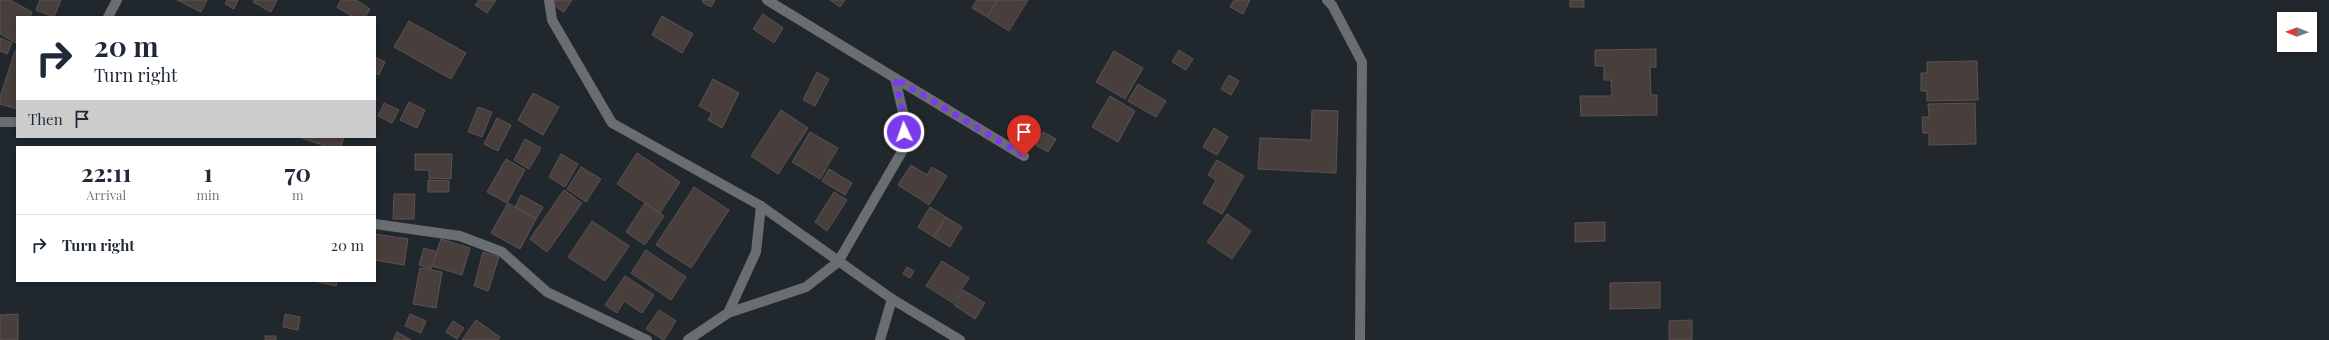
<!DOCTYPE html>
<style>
:root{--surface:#fff;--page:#f2f2f3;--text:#1f2937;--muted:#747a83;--line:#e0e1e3}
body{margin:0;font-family:"Playfair Display",serif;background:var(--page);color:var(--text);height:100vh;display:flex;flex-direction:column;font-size:15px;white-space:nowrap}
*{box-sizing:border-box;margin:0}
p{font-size:13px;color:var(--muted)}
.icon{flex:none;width:22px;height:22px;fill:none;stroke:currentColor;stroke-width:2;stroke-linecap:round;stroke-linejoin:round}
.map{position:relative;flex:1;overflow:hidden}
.side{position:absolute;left:16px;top:146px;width:360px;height:136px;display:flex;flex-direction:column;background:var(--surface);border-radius:0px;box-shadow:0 2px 6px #0003}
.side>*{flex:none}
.banner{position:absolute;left:16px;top:16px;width:360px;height:122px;border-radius:0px;box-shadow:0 2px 6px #0003;background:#fff;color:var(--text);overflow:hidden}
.needle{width:26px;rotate:271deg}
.controls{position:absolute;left:2277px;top:12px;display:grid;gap:8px}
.controls a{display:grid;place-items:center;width:40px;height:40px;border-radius:0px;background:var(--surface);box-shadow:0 2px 6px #0003;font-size:20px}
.pin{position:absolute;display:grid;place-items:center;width:34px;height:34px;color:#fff;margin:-41px -17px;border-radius:50% 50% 50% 0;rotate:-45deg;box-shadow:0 0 4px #0007}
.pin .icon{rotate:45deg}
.me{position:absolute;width:44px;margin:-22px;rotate:357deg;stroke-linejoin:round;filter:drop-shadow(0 0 3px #0008)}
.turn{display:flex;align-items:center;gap:14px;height:84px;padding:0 12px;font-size:18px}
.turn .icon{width:52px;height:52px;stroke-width:2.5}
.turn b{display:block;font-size:28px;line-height:34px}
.then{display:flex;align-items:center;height:38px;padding:0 12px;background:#0003;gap:8px;font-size:15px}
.eta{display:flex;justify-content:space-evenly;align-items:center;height:68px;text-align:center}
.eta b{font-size:24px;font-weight:700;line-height:28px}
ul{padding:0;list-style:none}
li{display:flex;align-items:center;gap:12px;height:60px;padding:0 12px;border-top:1px solid var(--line)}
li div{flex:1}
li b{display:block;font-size:15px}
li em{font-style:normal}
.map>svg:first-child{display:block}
.building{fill:#483e3c;stroke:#5c5250}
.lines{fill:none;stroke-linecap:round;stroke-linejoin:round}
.minor{stroke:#6a6e71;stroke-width:10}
.route{stroke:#7c3aed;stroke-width:7;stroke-dasharray:0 12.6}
</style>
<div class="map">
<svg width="2329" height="340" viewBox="0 0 2329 340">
<rect width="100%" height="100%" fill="#21282d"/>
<g class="building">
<polygon points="0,0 10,0 32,12 30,17 17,17 16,43 0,34"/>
<polygon points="40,0 61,0 54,17 36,10"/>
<polygon points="177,0 207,0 201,12"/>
<polygon points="227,0 238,0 234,9 225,4"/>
<polygon points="254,0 277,0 271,12 253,2"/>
<polygon points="341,0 356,0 370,9 365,17 353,17 337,7"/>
<polygon points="479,0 496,0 487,13 475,5"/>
<polygon points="555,0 572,0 564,12 552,4"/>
<polygon points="703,0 715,0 711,7 702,2"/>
<polygon points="830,0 845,0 840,7"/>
<polygon points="977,0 998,0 987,17 972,8"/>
<polygon points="998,0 1028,0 1009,31 987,17"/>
<polygon points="1234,0 1250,0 1243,14 1230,7"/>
<rect x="1570" y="0" width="14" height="7"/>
<polygon points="763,14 783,28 774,43 753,29"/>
<polygon points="662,16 693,34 682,53 652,35"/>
<polygon points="409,21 466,53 451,79 394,47"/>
<polygon points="0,38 12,43 7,54 0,51"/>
<polygon points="1656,49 1656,67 1650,67 1651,95 1657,95 1657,115 1581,116 1580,96 1612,96 1611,80 1604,80 1604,66 1595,66 1595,50"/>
<polygon points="1179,50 1193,59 1186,70 1172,62"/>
<polygon points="15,51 17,51 17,109 0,104 0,97"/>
<polygon points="1114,51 1143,68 1125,99 1096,82"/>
<polygon points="375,57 385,62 379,75 375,73"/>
<polygon points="1977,61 1978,100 1927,101 1927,91 1921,91 1921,73 1927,73 1927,62"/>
<polygon points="817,72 829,79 815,106 803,100"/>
<polygon points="1229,75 1239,81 1231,95 1221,89"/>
<polygon points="713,79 739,93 722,128 708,120 712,113 699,106"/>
<polygon points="1138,84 1166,101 1156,117 1128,101"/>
<polygon points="533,93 559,107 543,135 518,120"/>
<polygon points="1110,96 1135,111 1118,142 1092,127"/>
<polygon points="409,102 425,110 417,128 400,120"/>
<polygon points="384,103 399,110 392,123 378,116"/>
<polygon points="1975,103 1976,144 1929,145 1929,133 1923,133 1922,117 1929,117 1928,104"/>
<polygon points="478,107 492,112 482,137 468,132"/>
<polygon points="781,110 808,128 778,174 751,156"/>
<polygon points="1312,110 1338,111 1336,173 1258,169 1260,138 1311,140"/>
<polygon points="497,118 511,125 498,151 484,144"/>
<polygon points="1214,128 1228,137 1217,155 1203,147"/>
<polygon points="810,132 838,148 820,179 792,162"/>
<polygon points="1043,132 1056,139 1048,152 1036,145"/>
<polygon points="299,137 344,137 341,147 328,147"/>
<polygon points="525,139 541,148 529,169 514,160"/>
<polygon points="637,153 680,182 660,213 617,184"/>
<polygon points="415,154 452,154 451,179 429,178 429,170 415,170"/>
<polygon points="561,154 578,164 565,187 549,177"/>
<polygon points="506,159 525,170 507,203 487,192"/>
<polygon points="1217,160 1244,176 1222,214 1203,203 1216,180 1208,175"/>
<polygon points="911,165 927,175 932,167 947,176 929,205 898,185"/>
<polygon points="581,167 601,179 586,202 567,189"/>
<polygon points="829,169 852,183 845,195 822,181"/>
<polygon points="428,180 449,181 449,192 428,192"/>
<polygon points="694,187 729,210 691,268 656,245"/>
<polygon points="564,190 582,203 547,252 530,239"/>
<polygon points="834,192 847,200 827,231 815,222"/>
<polygon points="394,194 415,194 414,219 393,219"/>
<polygon points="521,195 543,207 536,219 515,207"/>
<polygon points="508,203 536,219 520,249 491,233"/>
<polygon points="645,203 664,216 645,245 626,232"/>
<polygon points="930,207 946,217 934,237 918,227"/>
<polygon points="1227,214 1251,231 1232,259 1207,242"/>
<polygon points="946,217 962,227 950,247 934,237"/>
<polygon points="592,221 629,246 605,281 568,257"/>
<polygon points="1605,222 1605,241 1575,242 1575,223"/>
<polygon points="375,234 408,239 404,265 375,260"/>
<polygon points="441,239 470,248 462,275 432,266"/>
<polygon points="424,248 437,252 431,269 419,265"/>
<polygon points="646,250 686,277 671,300 631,273"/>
<polygon points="483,252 499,257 488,291 474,286"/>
<polygon points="942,261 969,278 953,303 926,286"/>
<polygon points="907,267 914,271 910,278 903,274"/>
<polygon points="420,268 442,272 436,308 413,304"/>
<polygon points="625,276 654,295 642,313 624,301 617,313 605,305"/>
<polygon points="314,281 337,281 336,286"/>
<polygon points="1660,282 1660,308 1610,309 1610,283"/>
<polygon points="963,290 985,303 975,319 954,305"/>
<polygon points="659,310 676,321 664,340 646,329"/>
<polygon points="18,314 18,340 0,340 0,315"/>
<polygon points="285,314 300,317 298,330 283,327"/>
<polygon points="410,314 426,321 421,333 405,326"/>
<polygon points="476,320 500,337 498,340 462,340"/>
<polygon points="1692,320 1692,340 1669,340 1669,321"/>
<polygon points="453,321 464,328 457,339 446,332"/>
<polygon points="397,332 411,340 393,340"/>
<rect x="265" y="336" width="11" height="4"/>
</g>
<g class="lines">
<g class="minor">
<polyline points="549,0 552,20 612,123 761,206 892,299 960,340"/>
<polyline points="1327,0 1332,5 1362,62 1360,340"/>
<polyline points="108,17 117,0"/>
<polyline points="895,78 1024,156"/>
<polyline points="0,122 17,122"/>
<polyline points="375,224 460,236 502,252 547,292 647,340"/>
<polyline points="728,313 806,287 838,262 904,148 904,117 895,78 767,0"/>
<polyline points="688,340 728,313 756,252 761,206"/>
<polyline points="880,340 892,299"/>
</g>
</g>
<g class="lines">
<polyline class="route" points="904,132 904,117 895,78 1024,156"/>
</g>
</svg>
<div class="controls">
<a><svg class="needle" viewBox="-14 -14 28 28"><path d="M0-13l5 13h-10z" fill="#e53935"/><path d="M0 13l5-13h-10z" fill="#747a83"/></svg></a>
</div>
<div class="pin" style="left:1024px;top:156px;background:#d93025"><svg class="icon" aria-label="arrive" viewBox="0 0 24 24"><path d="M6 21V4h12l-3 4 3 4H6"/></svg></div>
<svg class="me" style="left:904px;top:132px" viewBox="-20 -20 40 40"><circle r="17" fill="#7c3aed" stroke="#fff" stroke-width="3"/><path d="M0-11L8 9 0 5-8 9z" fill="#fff"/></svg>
<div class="banner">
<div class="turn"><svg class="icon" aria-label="right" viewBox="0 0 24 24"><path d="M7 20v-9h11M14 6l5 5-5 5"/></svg><div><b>20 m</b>Turn right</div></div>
<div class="then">Then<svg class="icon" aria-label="arrive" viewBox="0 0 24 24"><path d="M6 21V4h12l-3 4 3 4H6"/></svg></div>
</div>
<section class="side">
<div class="eta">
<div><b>22:11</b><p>Arrival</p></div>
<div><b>1</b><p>min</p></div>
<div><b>70</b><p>m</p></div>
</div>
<ul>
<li><svg class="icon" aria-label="right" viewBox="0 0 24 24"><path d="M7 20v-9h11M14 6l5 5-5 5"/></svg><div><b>Turn right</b></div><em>20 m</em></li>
</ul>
</section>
</div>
